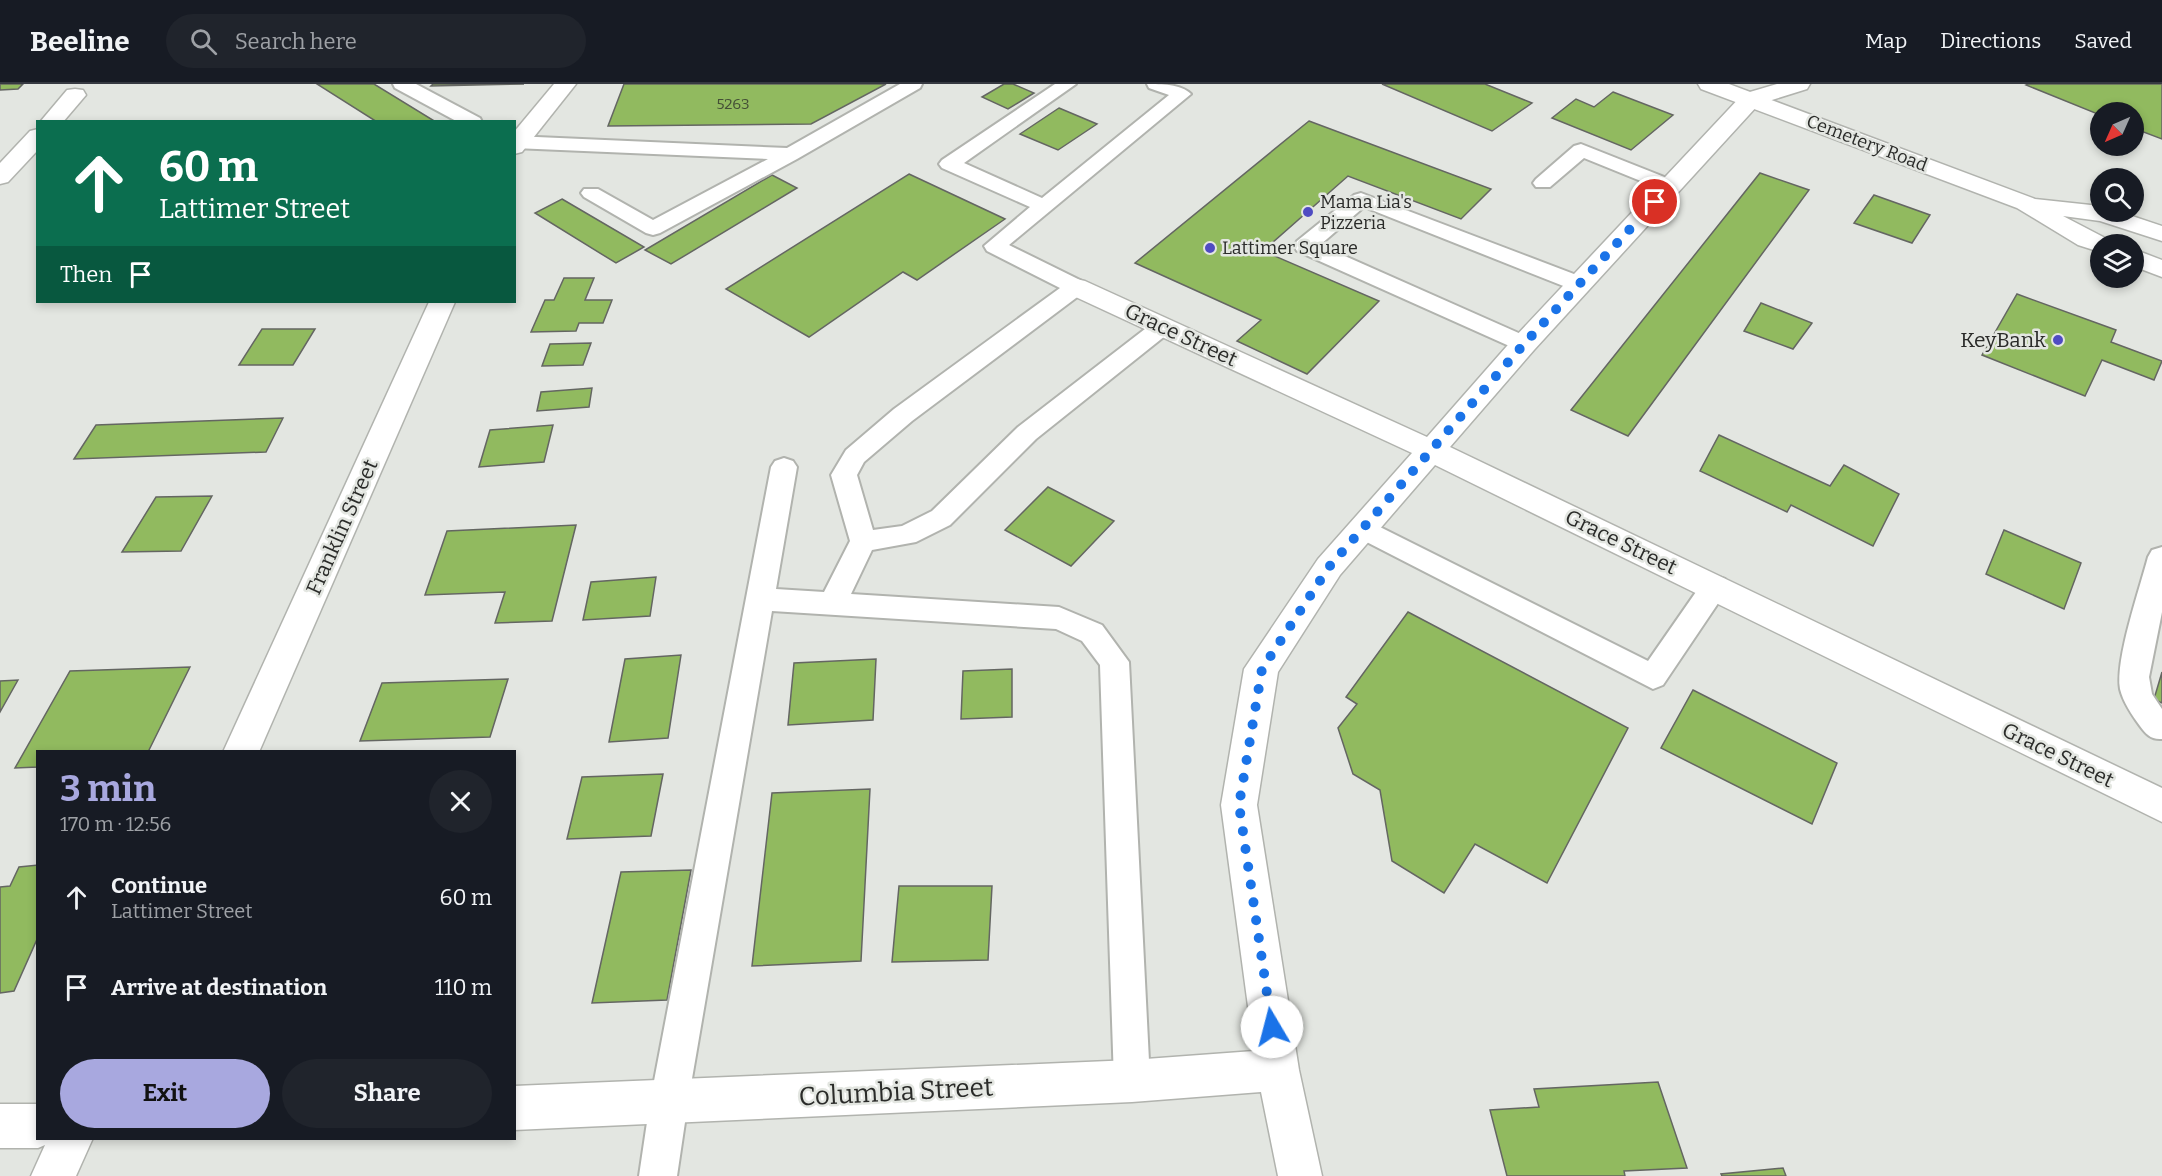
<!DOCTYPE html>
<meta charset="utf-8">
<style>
:root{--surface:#171b24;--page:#20242c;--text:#f1f3f6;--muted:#9ea1a6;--line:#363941;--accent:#a8a8df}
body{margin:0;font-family:Bitter,serif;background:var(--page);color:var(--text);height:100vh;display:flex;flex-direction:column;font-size:22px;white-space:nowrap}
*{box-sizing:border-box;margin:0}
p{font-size:20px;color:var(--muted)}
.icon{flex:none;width:33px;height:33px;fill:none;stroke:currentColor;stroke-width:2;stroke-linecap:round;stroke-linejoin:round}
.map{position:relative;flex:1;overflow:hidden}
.side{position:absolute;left:36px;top:666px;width:480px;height:390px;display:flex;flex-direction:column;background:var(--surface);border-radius:0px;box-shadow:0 3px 9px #0003}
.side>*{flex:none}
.guide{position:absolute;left:36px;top:36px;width:480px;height:183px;border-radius:0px;box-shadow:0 3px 9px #0003;background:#0b6e4f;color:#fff;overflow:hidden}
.needle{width:39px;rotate:225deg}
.fabs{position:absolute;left:2090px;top:18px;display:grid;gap:12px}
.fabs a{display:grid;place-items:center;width:54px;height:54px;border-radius:50%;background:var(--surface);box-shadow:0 3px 9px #0003;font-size:30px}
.pin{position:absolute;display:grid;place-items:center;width:51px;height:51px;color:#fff;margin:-26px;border:3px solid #fff;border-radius:50%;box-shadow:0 2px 6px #0007}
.me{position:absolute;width:66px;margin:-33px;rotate:352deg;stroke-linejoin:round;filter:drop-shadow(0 0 4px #0008)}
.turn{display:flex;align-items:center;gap:21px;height:126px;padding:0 24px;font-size:27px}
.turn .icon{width:78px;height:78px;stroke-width:2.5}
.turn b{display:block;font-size:42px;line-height:51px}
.then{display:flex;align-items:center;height:57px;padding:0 24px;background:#0003;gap:12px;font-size:22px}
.round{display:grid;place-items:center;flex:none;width:63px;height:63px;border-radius:32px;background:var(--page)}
.headline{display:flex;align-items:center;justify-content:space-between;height:102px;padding:0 24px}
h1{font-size:36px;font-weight:700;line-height:45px;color:var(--accent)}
.primary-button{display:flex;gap:12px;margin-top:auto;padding:12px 24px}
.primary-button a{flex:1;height:69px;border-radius:36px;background:var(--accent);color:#111;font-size:24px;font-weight:700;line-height:69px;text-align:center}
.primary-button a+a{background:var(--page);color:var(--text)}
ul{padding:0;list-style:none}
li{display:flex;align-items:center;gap:18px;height:90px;padding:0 24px}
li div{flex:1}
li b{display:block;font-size:22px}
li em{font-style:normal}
header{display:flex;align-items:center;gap:36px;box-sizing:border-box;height:84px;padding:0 30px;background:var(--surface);border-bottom:2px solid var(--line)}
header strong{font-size:28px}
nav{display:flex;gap:33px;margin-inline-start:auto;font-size:21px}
.search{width:420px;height:54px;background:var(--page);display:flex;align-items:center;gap:15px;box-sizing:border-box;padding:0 21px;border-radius:33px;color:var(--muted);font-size:22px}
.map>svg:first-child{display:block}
.building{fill:#91ba5f;stroke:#646662;stroke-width:1.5}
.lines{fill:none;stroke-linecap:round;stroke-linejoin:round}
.lane-casing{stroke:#b1b3ae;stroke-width:4}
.street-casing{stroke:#b1b3ae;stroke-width:3}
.primary-casing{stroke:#b1b3ae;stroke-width:3}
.lane{fill:#fff;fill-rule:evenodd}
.street{fill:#fff;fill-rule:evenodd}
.primary{fill:#fff;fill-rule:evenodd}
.route{stroke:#1a73e8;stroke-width:10;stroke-dasharray:0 18}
.poi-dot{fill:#4f4cc2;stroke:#e3e6e1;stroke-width:2}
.labels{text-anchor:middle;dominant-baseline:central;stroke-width:5;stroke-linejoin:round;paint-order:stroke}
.far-number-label{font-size:15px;fill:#444f36}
.far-street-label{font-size:18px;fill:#2a2b29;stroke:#e3e6e1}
.far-poi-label{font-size:18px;fill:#2a2b29;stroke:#e3e6e1;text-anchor:start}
.street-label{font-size:21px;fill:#2a2b29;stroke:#e3e6e1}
.poi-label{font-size:21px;fill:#2a2b29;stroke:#e3e6e1;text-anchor:end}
.near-street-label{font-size:26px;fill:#2a2b29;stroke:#e3e6e1}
</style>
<header>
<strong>Beeline</strong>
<div class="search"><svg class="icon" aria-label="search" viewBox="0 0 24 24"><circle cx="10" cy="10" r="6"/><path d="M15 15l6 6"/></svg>Search here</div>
<nav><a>Map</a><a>Directions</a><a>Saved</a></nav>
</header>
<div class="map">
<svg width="2162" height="1092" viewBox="0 0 2162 1092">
<rect width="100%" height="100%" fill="#e3e6e1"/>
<g class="building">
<polygon points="0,0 23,0 18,5 0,6"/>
<polygon points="317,0 374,0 436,38 377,38"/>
<polygon points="433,0 524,0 431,2"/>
<polygon points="624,0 886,0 811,40 608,42"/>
<polygon points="1004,0 1013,0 1034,9 1008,25 982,13"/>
<polygon points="1382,0 1485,0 1532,19 1492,47"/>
<polygon points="2028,0 2162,0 2162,55 2133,44 2133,28 2100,28 2100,31 2026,1"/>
<polygon points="1613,8 1673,31 1631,66 1552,34 1576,15 1594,23"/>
<polygon points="1059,24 1097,40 1058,66 1020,50"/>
<polygon points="1309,37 1491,105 1461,135 1348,92 1263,167 1379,217 1307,290 1237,257 1261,236 1135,179"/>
<polygon points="1760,89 1809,106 1628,352 1571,326"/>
<polygon points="909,90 1005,135 917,196 903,188 809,253 726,205"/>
<polygon points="772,91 797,104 671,180 645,166"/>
<polygon points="1874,111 1930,131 1912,159 1854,139"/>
<polygon points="562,115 644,163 616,179 535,129"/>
<polygon points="564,194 594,194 585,216 612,216 603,239 579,239 576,247 531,248 545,216 554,216"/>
<polygon points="2017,210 2116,246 2111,258 2162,277 2154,296 2102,276 2085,312 1982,271"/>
<polygon points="1761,219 1812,239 1793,265 1744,247"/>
<polygon points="262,245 315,245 293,281 239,281"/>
<polygon points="591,259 583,281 542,282 550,260"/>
<polygon points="592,304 589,323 537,327 541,308"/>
<polygon points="283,334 266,368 74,375 96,341"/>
<polygon points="553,341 544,378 479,383 490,346"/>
<polygon points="1719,351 1830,402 1844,381 1899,410 1873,462 1791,421 1787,428 1700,387"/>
<polygon points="1048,403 1114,437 1071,482 1005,446"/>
<polygon points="212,412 181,467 122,468 156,413"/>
<polygon points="576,441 552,537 495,539 505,508 425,511 447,447"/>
<polygon points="2004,446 2081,479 2064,525 1986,490"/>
<polygon points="656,493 650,532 583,536 591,498"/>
<polygon points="1408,528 1628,644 1547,799 1475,760 1444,809 1392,777 1380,706 1353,690 1338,644 1357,620 1346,613"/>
<polygon points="681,571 668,654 609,658 625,575"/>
<polygon points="876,575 873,636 788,641 794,579"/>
<polygon points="190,583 148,668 38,668 38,683 15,684 70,587"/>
<polygon points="1012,585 1012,633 961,635 963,587"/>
<polygon points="2162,588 2162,619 2154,615"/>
<polygon points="508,595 490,653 360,657 382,599"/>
<polygon points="18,596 0,628 0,597"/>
<polygon points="1693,606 1837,679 1812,740 1661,664"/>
<polygon points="663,690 651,752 567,755 582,693"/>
<polygon points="870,705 861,877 752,882 772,709"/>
<polygon points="38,781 38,853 14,907 0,909 0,803 10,802 19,783"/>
<polygon points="691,786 667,916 592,919 621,788"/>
<polygon points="899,802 992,802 988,876 892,878"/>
<polygon points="1658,998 1687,1084 1624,1087 1625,1092 1507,1092 1490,1026 1539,1023 1534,1005"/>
<polygon points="1783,1084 1786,1092 1722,1092 1721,1090"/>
</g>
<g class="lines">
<g class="lane-casing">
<g id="lane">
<polygon points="393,0 416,0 480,34 482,38 458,38 395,4"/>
<polygon points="900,0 922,0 920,4 797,75 660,149 653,151 646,149 584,113 581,109 584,105 598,105 653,136 768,75 514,64 514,52 787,64"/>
<path d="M1055,0H1076L964,79L1042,114L1169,11L1149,4L1147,0C1161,0 1181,0 1191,10L1009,161L1084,198L1087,203L1084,208L912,337L864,378L857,391L873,446L902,442L932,427L1018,343L1154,238L1162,236L1170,238L1173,243L1170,248L1036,355L950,441L916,458L872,466L851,510L1059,523L1102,541L1129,578L1150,997L1145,1010L1132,1015L1119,1010L1114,997L1100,581L1082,557L1056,545L772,527L688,1018L677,1092H639L650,1018L771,383L775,377L784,374L793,377L797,383L776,505L824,508L850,457L831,391L846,366L894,325L1060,204L987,167L984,162L1030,123L942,84L939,80L942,76Z"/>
<polygon points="1581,60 1677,98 1680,102 1677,106 1663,106 1584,74 1550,103 1536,103 1533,99 1536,95 1574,62"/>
<polygon points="1361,109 1587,195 1590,200 1587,205 1579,207 1571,205 1364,123 1320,161 1532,255 1536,260 1532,265 1524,267 1516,265 1297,167 1294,162 1297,157 1354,111"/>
<polygon points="1362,434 1648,577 1705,495 1715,492 1725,495 1729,503 1663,601 1653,605 1353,451 1349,444 1353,437"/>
<path d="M2162,463V528L2149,593L2152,610L2162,625V655C2151,656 2146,650 2140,642C2132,631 2123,618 2120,605C2115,575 2140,504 2148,473L2152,466Z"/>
</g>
</g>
<g class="street-casing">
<g id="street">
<polygon points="554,0 576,0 522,68 514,70 514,48"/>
<polygon points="1777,0 1810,0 1807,5 1759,20 1534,266 1450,363 2162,704 2162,738 1435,381 1340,491 1278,588 1257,721 1299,986 1322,1092 1278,1092 1261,1008 1132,1018 514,1046 514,1002 1132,976 1254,967 1221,721 1244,585 1318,475 1412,369 1067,209 1063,203 1067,197 1076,195 1085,197 1427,353 1514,254 1743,10"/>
<polygon points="75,5 83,6 86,11 63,38 40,38 67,6"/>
<polygon points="38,45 38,66 8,98 0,100 0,79 30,47"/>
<polygon points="429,218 455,218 259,668 223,668"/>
<polygon points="0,1020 38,1020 38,1054 93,1054 76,1092 31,1092 45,1061 38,1064 0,1064"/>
</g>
</g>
<g class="primary-casing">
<g id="primary">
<polygon points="1698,0 1729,0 2035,115 2100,122 2100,128 2120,128 2162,142 2162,157 2100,137 2063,132 2109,156 2112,160 2100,160 2100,168 2078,161 2017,124 1701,5"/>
<polygon points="2133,165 2162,176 2162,193 2133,182"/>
</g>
</g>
<use href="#lane" class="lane"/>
<use href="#street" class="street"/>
<use href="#primary" class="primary"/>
</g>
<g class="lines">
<polyline class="route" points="1272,943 1239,721 1262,585 1329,483 1524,260 1655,118"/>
</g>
<g class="poi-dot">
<circle cx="1308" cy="128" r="6"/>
<circle cx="1210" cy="164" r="6"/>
<circle cx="2058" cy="256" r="6"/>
</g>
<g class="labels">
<g class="far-number-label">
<text x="733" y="20">5263</text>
</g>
<g class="far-street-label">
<text transform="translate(1867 59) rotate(21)">Cemetery Road</text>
</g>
<g class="far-poi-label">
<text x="1320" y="118">Mama Lia's<tspan x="1320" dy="21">Pizzeria</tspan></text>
<text x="1222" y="164">Lattimer Square</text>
</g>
<g class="street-label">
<text transform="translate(1181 251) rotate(25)">Grace Street</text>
<text transform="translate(342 443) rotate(-66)">Franklin Street</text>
<text transform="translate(1621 458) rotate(26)">Grace Street</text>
<text transform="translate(2058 671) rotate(26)">Grace Street</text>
</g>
<g class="poi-label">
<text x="2046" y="256">KeyBank</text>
</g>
<g class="near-street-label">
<text transform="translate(896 1008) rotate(-3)">Columbia Street</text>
</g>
</g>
</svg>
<div class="fabs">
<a><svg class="needle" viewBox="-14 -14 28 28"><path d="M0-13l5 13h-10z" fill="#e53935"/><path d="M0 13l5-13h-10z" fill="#9ea1a6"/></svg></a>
<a><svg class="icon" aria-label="search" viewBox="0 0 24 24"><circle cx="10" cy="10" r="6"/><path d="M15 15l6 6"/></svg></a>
<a><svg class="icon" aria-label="layers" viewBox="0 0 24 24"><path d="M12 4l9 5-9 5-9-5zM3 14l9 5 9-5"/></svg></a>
</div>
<div class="pin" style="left:1655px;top:118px;background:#d93025"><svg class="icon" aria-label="arrive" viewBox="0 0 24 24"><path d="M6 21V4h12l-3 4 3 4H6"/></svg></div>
<svg class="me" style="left:1272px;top:943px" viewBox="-20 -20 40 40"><circle r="19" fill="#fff"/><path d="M0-13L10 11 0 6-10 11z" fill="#1a73e8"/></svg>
<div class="guide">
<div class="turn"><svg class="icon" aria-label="ahead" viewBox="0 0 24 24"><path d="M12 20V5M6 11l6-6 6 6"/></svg><div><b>60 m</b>Lattimer Street</div></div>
<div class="then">Then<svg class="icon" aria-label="arrive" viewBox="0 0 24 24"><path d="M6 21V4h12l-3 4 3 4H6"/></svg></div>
</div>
<section class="side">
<div class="headline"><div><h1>3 min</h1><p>170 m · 12:56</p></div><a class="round"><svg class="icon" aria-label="close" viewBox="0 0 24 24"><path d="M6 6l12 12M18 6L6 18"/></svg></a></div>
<ul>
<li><svg class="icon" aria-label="ahead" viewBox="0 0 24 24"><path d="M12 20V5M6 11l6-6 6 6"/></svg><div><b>Continue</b><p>Lattimer Street</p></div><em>60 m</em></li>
<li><svg class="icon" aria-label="arrive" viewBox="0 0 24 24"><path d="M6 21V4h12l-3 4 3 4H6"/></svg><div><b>Arrive at destination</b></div><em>110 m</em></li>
</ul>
<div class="primary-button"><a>Exit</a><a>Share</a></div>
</section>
</div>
